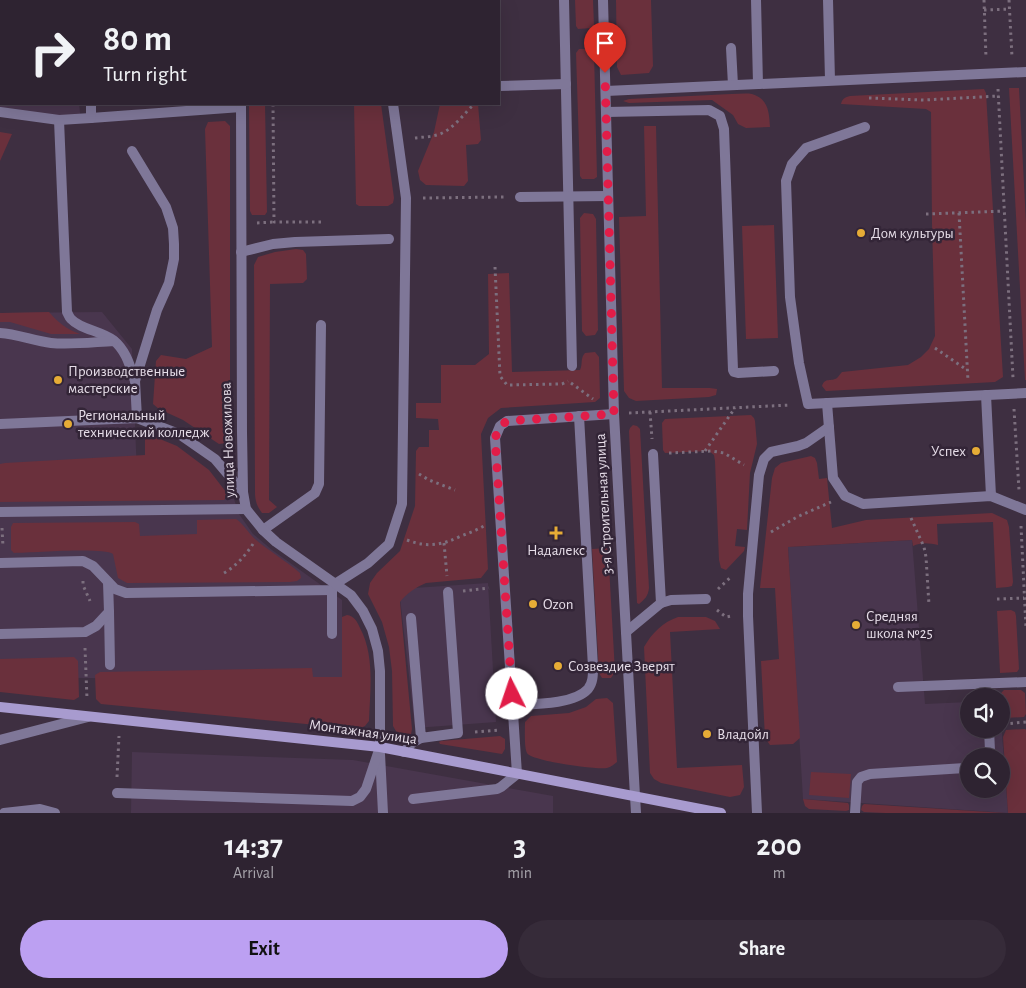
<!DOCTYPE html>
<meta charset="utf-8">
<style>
:root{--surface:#2e2331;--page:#362b39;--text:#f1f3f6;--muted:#a7a4ab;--line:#49404d;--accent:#bca0f2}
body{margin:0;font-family:"Alegreya Sans",sans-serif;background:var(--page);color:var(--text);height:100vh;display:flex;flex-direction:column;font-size:19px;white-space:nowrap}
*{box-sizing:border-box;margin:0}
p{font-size:16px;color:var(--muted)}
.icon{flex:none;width:28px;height:28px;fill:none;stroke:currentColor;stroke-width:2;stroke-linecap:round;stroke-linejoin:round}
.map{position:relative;height:813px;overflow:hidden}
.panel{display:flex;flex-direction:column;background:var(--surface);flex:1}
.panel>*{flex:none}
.top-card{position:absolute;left:0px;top:0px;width:500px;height:105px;box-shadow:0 5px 20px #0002,0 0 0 1px var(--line);background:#2e2331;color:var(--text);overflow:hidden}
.fabs{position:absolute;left:960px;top:688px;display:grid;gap:10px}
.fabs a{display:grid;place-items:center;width:50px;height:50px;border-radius:50%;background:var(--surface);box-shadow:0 5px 20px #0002,0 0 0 1px var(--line);font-size:25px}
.pin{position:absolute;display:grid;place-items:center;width:42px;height:42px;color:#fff;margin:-51px -21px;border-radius:50% 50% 50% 0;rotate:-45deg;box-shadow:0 0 5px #0007}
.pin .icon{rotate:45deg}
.me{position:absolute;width:55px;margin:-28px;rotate:356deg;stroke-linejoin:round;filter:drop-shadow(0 0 4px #0008)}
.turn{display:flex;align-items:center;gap:18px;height:105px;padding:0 20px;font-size:22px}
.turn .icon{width:65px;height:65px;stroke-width:2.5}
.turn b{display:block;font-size:35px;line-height:42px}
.eta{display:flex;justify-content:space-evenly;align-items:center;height:85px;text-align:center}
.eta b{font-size:30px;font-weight:600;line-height:35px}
.cta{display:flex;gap:10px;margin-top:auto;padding:10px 20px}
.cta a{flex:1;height:58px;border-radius:30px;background:var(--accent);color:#111;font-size:20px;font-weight:600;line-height:58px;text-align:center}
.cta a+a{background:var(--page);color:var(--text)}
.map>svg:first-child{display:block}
.built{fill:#49364e;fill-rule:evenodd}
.green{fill:#6a303c}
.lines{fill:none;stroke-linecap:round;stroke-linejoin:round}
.path{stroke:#7c6f7e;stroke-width:3;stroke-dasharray:2.5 4;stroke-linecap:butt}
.lane{stroke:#7f7798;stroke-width:10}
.street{stroke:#7f7798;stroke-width:10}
.secondary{stroke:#a89bcf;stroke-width:10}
.route{stroke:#e11d48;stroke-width:9;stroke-dasharray:0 16.2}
.poi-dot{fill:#e6ac36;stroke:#332537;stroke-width:2}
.labels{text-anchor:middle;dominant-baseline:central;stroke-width:5;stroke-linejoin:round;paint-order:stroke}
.poi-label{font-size:15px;fill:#e6dde8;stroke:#332537;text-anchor:start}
.street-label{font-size:15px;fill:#e6dde8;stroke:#332537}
</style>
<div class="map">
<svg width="1026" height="813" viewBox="0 0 1026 813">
<rect width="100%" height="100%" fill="#3e2f41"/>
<g class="built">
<polygon points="0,0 71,0 71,1 1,1 1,104 79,104 81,120 0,112"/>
<polygon points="102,312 132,349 138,500 234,499 239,514 253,534 272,550 342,600 342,681 0,677 0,313"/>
<path d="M912,540L925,704L969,702V729H1001V721L1008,813L803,799L788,547ZM969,756H1001V789H969Z"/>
<polygon points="488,583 496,722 415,728 399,589"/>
<polygon points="132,752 353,760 553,796 553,813 131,813"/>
</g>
<g class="green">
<polygon points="575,0 593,0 594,26 591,28 578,29 576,26"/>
<polygon points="616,0 651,0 653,66 649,73 621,75 617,67"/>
<polygon points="579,49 591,49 594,52 597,177 594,179 582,179 580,176 576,53"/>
<polygon points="1009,88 1019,88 1026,223 1026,380 1025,380"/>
<path d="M984,89L986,93L1003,377L995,382L826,391L822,386C825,377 831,382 837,378C839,376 840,374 842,372L908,365L921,357L929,349L935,336L932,224L931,112L926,109L841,104C842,99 845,97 850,96Z"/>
<path d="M731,94C738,94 746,93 752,94C769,99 769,113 770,127L746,128L738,124L733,115L712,100L629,103L623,101L629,99Z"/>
<polygon points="249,104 265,104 267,212 265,215 252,215 250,211"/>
<polygon points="354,104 381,104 394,198 393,203 388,206 359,206 356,204"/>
<polygon points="440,104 478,104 481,140 478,144 466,145 468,181 464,186 426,185 420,180 418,171 434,132"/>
<polygon points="225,121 230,126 230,438 226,443 219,444 183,420 159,409 153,404 156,361 161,355 186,359 212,347 205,129 208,122"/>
<polygon points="644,126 656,126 662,388 710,388 717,389 716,395 709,397 636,401 629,398 624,391 619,217 646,216"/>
<polygon points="0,132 12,134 0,161"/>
<polygon points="584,213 593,214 596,219 598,330 595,335 586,336 582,331 580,218"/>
<polygon points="774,225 778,338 746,339 742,226"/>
<path d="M296,249L303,250L306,254L307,279L303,283L270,284L269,500L277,507L269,513H262C257,506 255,501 255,492L254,265L258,257L275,252Z"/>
<path d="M509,273L512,372L580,370C583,364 580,358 585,353L595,352L599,357L600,398L595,402L501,408L488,418L481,434L488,569L481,578L426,583C416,587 406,594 400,602L412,729L411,734C401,739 398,735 393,726L392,671L389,647L382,622L368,594L370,583L377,573L400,551L415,506L416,451L419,447H429V430H439L438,419L416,418V403H441V365H475L489,354L488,274Z"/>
<path d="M49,312C59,323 66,329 80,334H51L10,322H0V313Z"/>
<polygon points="751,415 754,418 755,421 757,444 750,473 747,530 737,529 735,546 745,547 744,551 726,570 721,568 719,560 715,461 714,455 709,451 665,453 663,450 662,423 665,419"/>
<path d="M633,425L637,426L640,429L649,588C648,596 645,599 639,604L637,603L629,431L630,428Z"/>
<polygon points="155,437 177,446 209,470 226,492 227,496 224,500 0,502 0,464 5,463 145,455 145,439"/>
<path d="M811,456L815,458L817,463L819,479L827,478L832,528L866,520L992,513L1007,520L1009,527L1013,582L1012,586L1008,587L996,588L993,522L937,524L938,545C929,543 921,542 913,546L912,540L788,547L800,738L793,744L770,745L765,738L761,661L779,659L775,588H760L772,478L775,468L781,463Z"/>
<path d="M236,519C244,524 248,533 255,539C269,551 286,561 300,573L301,578L297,581L290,582L127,583L118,578L113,554C103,547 31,553 14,553L11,550V527L13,523L135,522L139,524L140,536L197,534V520Z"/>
<polygon points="608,548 615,672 611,678 602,678 599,673 592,549"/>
<polygon points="1011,610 1015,612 1016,616 1019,669 1017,672 1000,673 997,611"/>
<path d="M347,615C354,616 357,621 360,628C375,656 370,691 369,721L365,726L358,729L101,704L96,699L95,675L100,672L312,668L313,677H342V617Z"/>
<path d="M678,617H706L715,621L720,629L670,632L677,768L742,765L744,787L740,795L730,797L661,783L654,779L650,773L644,647C652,633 663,622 678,617Z"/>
<polygon points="74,657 78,661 79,697 74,700 0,692 0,659"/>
<polygon points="1004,690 1021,690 1025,693 1026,714 1024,717 1005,718 1001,712 1001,696 999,696 999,695"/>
<path d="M607,698L613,703L617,762C614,764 611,767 607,768C597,770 531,761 527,753C524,748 525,728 525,722L531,716L569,713L586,707L596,699Z"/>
<polygon points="1025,729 1026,730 1026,813 1008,813 1003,737 1006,730"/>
<polygon points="500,736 505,739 505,749 502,754 440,744 439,742 441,741"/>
<polygon points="811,772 851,774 849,798 809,795"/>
<polygon points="803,799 848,803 849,805 849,810 846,811 809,809 805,806"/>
<polygon points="864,804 1005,813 885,813 864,812 861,810 862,806"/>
</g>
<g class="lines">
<g class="path">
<polyline points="392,0 392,1"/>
<polyline points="984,0 986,58"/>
<polyline points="1009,0 1012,57"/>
<polyline points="984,10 1010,9"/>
<polyline points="998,89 1013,378"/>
<polyline points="869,98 924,100 999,96"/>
<polyline points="273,104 274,222 324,222"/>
<path d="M415,138C423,137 432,137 440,134C453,129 464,114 474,104"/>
<polyline points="423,198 504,197"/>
<polyline points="959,213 968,381"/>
<polyline points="926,214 1004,211"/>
<polyline points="257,223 274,222"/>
<polyline points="495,267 500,376 507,385 562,384 568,381"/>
<polyline points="935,348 967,370"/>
<polyline points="571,383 593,399"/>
<polyline points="1014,409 1019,490"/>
<polyline points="650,412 652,439"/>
<polyline points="629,413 790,405"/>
<polyline points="705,451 735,408"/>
<polyline points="669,453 712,451 724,453 744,465"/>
<polyline points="419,474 429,480 455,490"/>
<polyline points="911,518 924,547 926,557 929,605"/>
<polyline points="1021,526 1026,628"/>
<polyline points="2,528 3,547"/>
<polyline points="771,532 797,517 831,502"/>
<path d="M407,540C428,548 442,545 461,536C469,533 477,530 484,526"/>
<polyline points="444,543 447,576"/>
<path d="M224,573C236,566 245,556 253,544"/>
<polyline points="83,581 83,585 90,601"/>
<polyline points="718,589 732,576"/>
<polyline points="463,591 489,588"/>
<polyline points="997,599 1024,598"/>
<polyline points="717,610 726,617 731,616"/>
<polyline points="85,648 87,699"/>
<polyline points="487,685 496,684"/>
<polyline points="1004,724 1026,722"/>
<polyline points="475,732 499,730"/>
<polyline points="117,777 119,736"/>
</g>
<g class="lane">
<polyline points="84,0 84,1"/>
<polyline points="116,0 116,1"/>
<polyline points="202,0 203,1"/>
<polyline points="564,0 572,366"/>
<polyline points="756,0 758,84"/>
<polyline points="828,0 830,80"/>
<polyline points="0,1 1,0"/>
<polyline points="731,48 733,85"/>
<polyline points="499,86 566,84"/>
<polyline points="606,91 1026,72"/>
<polyline points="91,104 91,118 241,107"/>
<polyline points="0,112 59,120 91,118"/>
<polyline points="606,112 709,110 720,116 724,129 733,370 734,372 738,373 774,371"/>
<path d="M59,120L67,312C68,314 69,317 71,319C80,329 101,331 113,340C126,350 130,366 135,381"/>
<polyline points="865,127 806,148 792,164 786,181 790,297 799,363 808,404 1026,393"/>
<polyline points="132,151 166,207 173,228 174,244 174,259 169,283 157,310 135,381 137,418"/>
<polyline points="520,197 608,196"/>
<polyline points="241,252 273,244 295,242 389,239"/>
<path d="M0,333C17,334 34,341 51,343C71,345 94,342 114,341"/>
<polyline points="986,395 991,496"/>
<polyline points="827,403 833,478 845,496 863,504 991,496 1026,510"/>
<polyline points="0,424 137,418 179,434 215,459 243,492"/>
<polyline points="0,512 246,509"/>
<polyline points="263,530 315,493 319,484 321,325"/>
<polyline points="0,563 83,561 93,566 115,589 126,593 332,590 335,584 368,563 389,544 402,504 406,198 393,104"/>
<polyline points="332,590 332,634"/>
<polyline points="661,603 671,600 706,599"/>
<polyline points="109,612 110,665"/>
<polyline points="411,618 421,738 458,733 448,592"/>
<polyline points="626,632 661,603 653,454"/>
<polyline points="0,634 85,632 96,626 109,612 108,582"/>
<polyline points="898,687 1026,682"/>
<path d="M512,705C532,704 574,705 588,689C593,683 593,675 593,667L579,416"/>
<polyline points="0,740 88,717"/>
<polyline points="404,752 412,743 421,738"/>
<polyline points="380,754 383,813"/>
<polyline points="987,756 990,751 989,729"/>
<polyline points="117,793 352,801 360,797 366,789 380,747"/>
<polyline points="635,796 636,813"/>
<polyline points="413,799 497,789 501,787 517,774 495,438 500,426 507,421 614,414"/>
<polyline points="4,813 40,809 55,813"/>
<polyline points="757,813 748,616 748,594 759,475 764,459 771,452 798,446 806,443 829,427"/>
<polyline points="855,813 857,782 861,777 870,774 965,768 969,767"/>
</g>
<g class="street">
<polyline points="237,0 237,1"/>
<polyline points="603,0 614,414 635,796"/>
<polyline points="241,104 242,432 243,492 246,509 263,530 276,542 351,595 363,611 372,629 378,651 380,671 380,747"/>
</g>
<polyline class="secondary" points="0,707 380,747 721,813"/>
</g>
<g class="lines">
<polyline class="route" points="512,694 495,438 500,426 507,421 614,414 605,73"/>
</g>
<g class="poi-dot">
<circle cx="861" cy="233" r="5"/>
<circle cx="58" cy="380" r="5"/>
<circle cx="68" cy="424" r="5"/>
<circle cx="976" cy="451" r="5"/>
<path d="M553.5 525.5h5v5h5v5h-5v5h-5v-5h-5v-5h5z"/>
<circle cx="533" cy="604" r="5"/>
<circle cx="856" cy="625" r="5"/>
<circle cx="558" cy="666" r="5"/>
<circle cx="707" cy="734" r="5"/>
</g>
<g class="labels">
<g class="poi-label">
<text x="871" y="233">Дом культуры</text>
<text x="68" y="371">Производственные<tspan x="68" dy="17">мастерские</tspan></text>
<text x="78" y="415">Региональный<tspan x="78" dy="17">технический колледж</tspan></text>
<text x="966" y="451" text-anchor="end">Успех</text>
<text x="556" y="550" text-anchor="middle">Надалекс</text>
<text x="543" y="604">Ozon</text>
<text x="866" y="616">Средняя<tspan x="866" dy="17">школа №25</tspan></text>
<text x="568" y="666">Созвездие Зверят</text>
<text x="717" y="734">Владойл</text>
</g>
<g class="street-label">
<text transform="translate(228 440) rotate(-92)">улица Новожилова</text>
<text transform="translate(604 504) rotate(-93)">3-я Строительная улица</text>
<text transform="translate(363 732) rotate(8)">Монтажная улица</text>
</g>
</g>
</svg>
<div class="fabs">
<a><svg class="icon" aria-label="sound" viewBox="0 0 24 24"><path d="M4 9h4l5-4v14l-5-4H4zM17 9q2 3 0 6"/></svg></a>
<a><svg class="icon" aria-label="search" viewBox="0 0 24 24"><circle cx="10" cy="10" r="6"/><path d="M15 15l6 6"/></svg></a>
</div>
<div class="pin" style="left:605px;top:73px;background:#d93025"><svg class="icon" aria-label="arrive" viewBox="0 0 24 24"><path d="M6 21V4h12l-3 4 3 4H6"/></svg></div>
<svg class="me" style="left:512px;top:694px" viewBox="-20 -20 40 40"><circle r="19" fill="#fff"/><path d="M0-13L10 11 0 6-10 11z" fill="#e11d48"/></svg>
<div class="top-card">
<div class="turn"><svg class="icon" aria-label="right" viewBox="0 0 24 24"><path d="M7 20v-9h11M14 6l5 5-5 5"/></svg><div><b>80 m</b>Turn right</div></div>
</div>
</div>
<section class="panel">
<div class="eta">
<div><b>14:37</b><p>Arrival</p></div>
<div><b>3</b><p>min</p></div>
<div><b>200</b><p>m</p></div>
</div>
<div class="cta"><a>Exit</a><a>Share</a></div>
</section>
